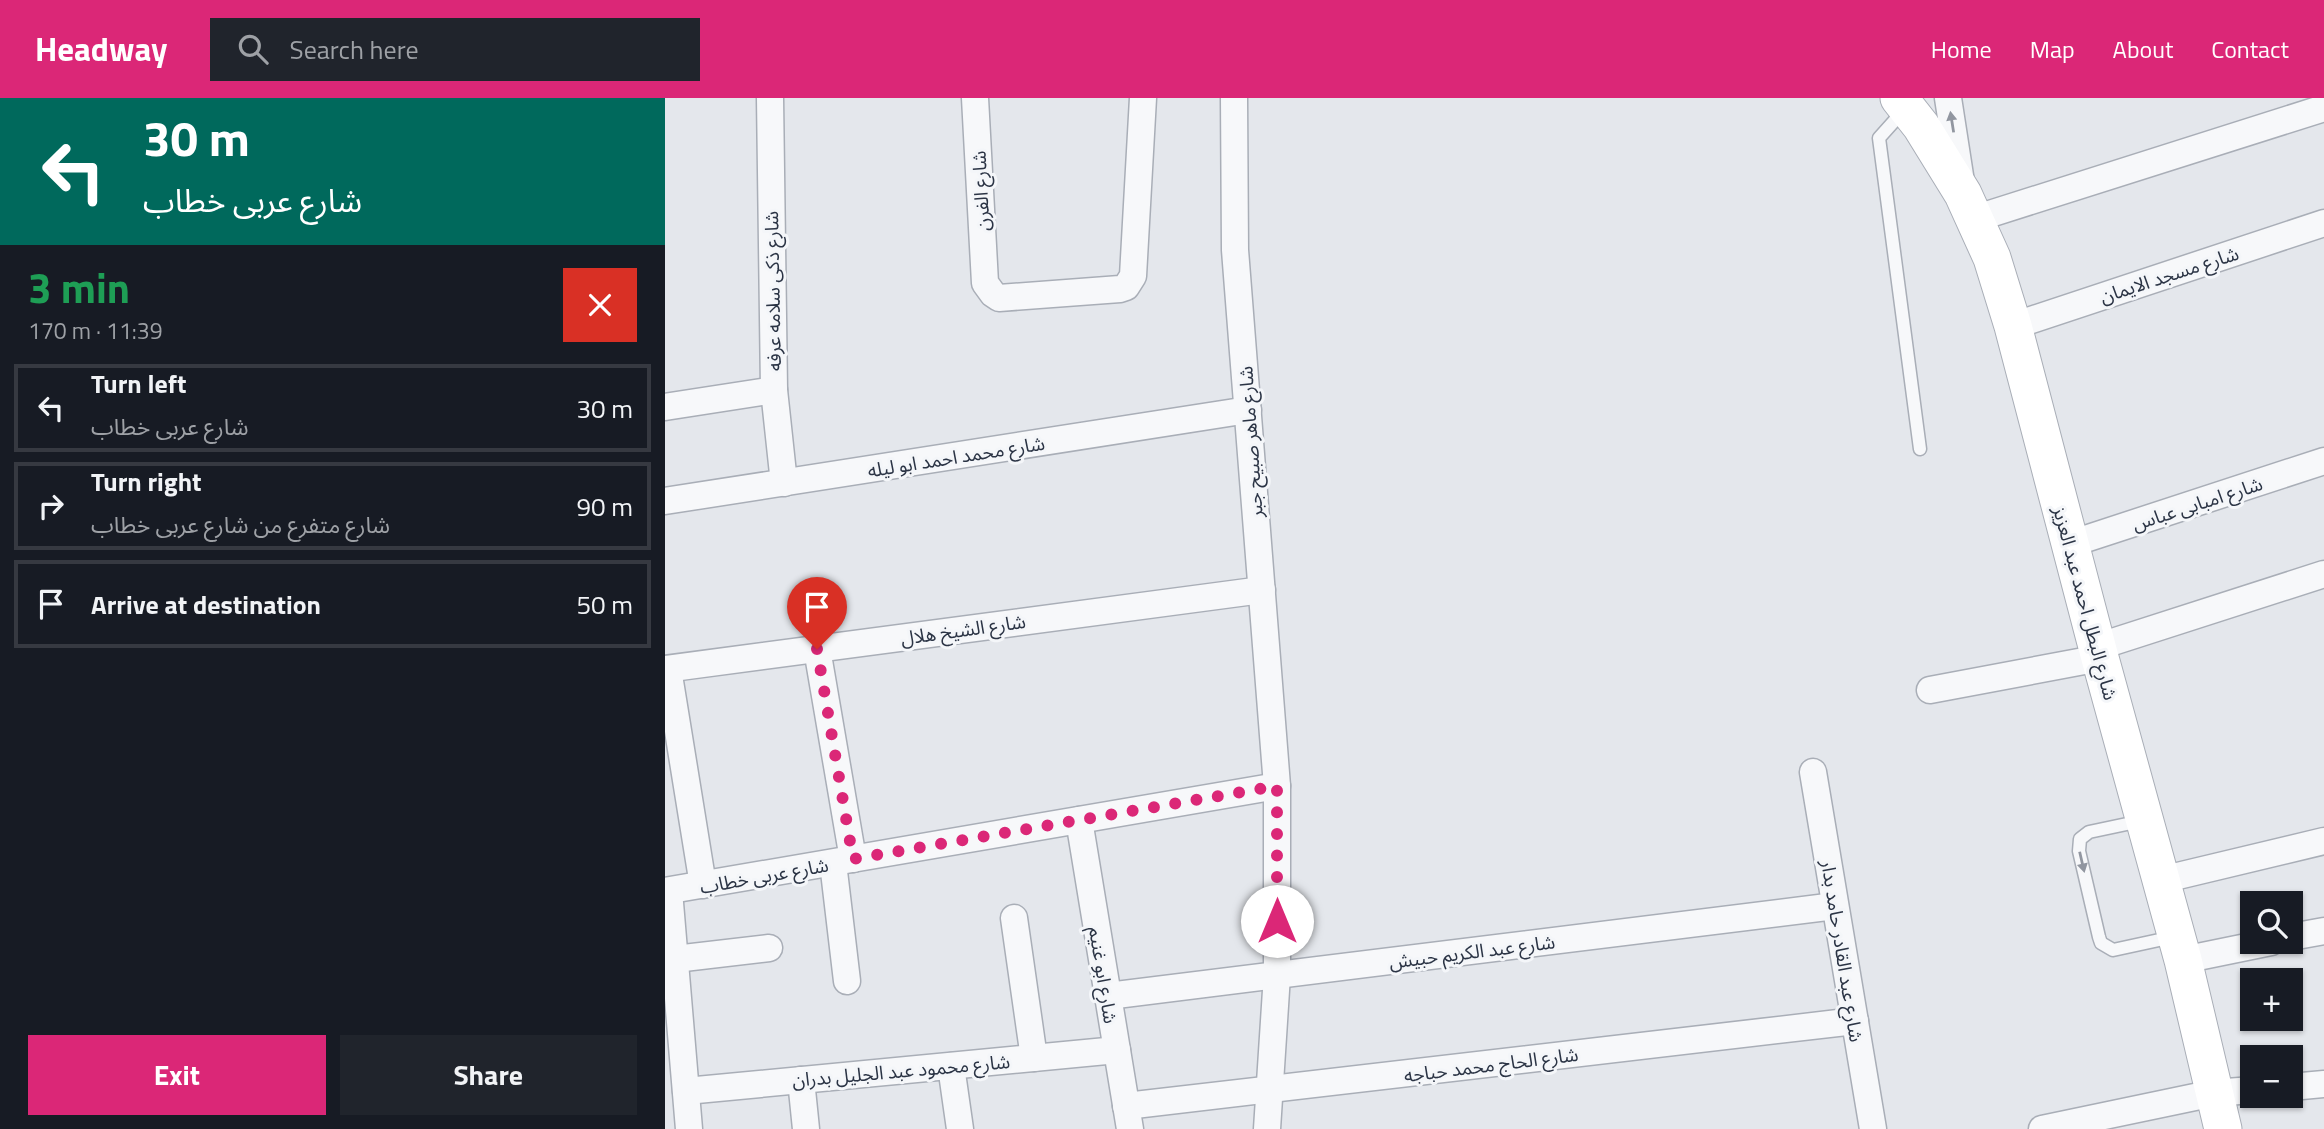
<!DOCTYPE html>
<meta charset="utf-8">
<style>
:root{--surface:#171b24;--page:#20242c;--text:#f1f3f6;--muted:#9ea1a6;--line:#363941;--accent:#db2777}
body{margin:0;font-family:"Titillium Web","Noto Sans Arabic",sans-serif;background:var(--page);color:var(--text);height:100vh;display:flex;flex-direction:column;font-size:26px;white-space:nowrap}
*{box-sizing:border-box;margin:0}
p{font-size:23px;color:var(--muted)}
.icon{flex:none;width:38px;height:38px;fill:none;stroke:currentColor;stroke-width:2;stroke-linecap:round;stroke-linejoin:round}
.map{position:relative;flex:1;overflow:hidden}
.side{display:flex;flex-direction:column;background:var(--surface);width:665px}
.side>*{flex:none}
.guide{background:#00695c;color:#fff;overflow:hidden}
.tools{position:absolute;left:1575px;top:793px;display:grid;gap:14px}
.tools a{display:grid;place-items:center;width:63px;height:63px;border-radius:0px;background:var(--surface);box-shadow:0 2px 5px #0004;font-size:35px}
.pin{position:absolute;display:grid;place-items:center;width:60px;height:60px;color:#fff;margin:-72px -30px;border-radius:50% 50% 50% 0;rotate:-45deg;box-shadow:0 0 7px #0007}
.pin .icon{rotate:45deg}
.me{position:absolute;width:77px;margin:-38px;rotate:0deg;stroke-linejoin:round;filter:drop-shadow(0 0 5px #0008)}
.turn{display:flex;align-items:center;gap:24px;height:147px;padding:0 28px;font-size:32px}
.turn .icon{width:91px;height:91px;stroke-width:2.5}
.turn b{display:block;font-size:49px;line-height:60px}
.round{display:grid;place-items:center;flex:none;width:74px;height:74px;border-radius:0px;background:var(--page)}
.overview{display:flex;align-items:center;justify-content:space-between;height:119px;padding:0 28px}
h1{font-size:42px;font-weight:700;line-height:52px;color:#1e9e55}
.button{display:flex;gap:14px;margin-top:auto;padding:14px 28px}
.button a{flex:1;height:80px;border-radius:0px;background:var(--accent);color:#fff;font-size:28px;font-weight:700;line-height:80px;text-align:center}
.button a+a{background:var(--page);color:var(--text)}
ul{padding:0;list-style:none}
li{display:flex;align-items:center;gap:21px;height:88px;margin:0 14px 10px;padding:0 14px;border:4px solid var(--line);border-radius:0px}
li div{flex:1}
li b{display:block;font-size:26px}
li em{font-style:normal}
header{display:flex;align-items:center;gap:42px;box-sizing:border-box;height:98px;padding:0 35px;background:var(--accent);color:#fff}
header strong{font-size:33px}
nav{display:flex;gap:38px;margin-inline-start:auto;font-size:24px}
.search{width:490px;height:63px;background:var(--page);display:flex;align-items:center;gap:18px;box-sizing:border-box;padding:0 24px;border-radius:0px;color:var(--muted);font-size:26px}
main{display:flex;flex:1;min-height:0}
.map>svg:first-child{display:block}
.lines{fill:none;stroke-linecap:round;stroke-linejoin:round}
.service-casing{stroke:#a9aeb7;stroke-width:15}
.minor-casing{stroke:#a9aeb7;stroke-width:29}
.secondary-casing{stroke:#a9aeb7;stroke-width:39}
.service{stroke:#f7f8fa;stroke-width:12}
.minor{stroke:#f7f8fa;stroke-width:26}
.secondary{stroke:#fff;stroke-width:37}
.oneway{fill:#9196a0}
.route{stroke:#db2777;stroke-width:12;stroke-dasharray:0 21.6}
.labels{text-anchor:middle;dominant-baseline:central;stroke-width:6;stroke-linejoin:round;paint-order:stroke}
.street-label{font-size:19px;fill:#2b3445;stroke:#f4f6f9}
</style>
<header>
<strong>Headway</strong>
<div class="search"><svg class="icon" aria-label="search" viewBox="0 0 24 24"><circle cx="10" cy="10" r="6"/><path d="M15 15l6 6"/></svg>Search here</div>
<nav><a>Home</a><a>Map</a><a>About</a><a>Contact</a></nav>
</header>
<main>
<section class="side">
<div class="guide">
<div class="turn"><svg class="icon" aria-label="left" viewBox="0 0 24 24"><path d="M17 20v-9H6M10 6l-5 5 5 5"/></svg><div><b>30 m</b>شارع عربى خطاب</div></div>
</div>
<div class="overview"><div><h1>3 min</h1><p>170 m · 11:39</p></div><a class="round" style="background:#d93025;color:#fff"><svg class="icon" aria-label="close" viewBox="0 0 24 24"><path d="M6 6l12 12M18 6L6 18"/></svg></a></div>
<ul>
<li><svg class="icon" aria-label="left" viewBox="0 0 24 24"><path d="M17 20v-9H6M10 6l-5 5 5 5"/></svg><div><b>Turn left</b><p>شارع عربى خطاب</p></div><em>30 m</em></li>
<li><svg class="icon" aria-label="right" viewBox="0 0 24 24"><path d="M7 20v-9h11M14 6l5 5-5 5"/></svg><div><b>Turn right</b><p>شارع متفرع من شارع عربى خطاب</p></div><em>90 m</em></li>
<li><svg class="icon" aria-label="arrive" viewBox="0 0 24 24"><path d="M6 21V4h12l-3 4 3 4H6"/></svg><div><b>Arrive at destination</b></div><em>50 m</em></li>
</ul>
<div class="button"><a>Exit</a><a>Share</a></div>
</section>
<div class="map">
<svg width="1659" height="1031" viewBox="0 0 1659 1031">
<rect width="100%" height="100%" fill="#e4e7ec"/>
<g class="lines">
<g class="service-casing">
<g id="service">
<polyline points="1240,11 1214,40 1255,351"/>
<polyline points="1476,723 1424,734 1415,741 1414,753 1434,839 1436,845 1448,852 1508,839"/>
</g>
</g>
<g class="minor-casing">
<g id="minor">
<polyline points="105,0 109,292 119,385"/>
<polyline points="310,0 320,185 328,196 334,200 455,191 461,189 468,178 478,0"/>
<polyline points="569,0 570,152 612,688 612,877 602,1031"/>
<polyline points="1283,0 1296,84"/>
<polyline points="1309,121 1659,10"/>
<polyline points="1348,228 1659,125"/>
<polyline points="0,309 109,292"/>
<polyline points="0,403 583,312"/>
<polyline points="1405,446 1659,363"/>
<polyline points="1432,549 1659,476"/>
<polyline points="152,551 188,761"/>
<polyline points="0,571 597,492"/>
<polyline points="3,571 38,787"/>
<polyline points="1265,592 1435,560"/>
<polyline points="1148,674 1208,1031"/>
<polyline points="414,722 465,1031"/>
<polyline points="168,765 182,883"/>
<polyline points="1496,782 1659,743"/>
<polyline points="0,793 612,688"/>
<polyline points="4,793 24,1031"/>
<polyline points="349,820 369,960"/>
<polyline points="1626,839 1659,833"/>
<polyline points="10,861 104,850"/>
<polyline points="1518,862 1606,844"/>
<polyline points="443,898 1170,808"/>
<polyline points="286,968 295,1031"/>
<polyline points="136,982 141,1031"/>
<polyline points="1626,989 1659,986"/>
<polyline points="21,993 452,952"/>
<polyline points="461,1008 1190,923"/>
<polyline points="1377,1031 1549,995 1587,992"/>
</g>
</g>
<g class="secondary-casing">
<polyline id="secondary" points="1234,0 1256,28 1298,96 1327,160 1348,228 1435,560 1518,862 1558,1031"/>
</g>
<use href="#service" class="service"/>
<use href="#minor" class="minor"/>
<use href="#secondary" class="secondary"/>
</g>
<defs><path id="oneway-solid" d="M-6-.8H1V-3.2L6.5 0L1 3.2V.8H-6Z" transform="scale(1.75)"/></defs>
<g class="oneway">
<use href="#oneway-solid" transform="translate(1287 24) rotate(-99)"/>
<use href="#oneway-solid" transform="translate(1417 764) rotate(77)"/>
</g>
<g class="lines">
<polyline class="route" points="152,551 188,761 612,688 612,823"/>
</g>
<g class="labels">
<g class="street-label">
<text transform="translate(315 93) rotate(-93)">شارع الفرن</text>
<text transform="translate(1504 176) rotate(-18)">شارع مسجد الايمان</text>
<text transform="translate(107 193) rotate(-91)">شارع ذكى سلامه عرفه</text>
<text transform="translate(585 344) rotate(-94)">شارع ماهر صبيح جبر</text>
<text transform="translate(291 358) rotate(-9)">شارع محمد احمد ابو ليله</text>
<text transform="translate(1532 405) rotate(-18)">شارع امبابى عباس</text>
<text transform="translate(1421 505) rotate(75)">شارع البطل احمد عبد العزيز</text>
<text transform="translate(298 531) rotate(-8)">شارع الشيخ هلال</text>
<text transform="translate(99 777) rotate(-10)">شارع عربى خطاب</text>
<text transform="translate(807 853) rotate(-7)">شارع عبد الكريم حبيش</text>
<text transform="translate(1178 853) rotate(81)">شارع عبد القادر حامد بدار</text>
<text transform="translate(439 877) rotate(81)">شارع ابو غنيم</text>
<text transform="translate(826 966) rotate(-7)">شارع الحاج محمد حباجه</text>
<text transform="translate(236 972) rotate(-5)">شارع محمود عبد الجليل بدران</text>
</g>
</g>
</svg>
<div class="tools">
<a><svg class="icon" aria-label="search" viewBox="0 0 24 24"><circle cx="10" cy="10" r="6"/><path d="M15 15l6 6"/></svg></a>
<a>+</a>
<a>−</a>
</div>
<div class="pin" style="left:152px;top:551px;background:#d93025"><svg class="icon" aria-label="arrive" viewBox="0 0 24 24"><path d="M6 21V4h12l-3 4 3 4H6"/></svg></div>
<svg class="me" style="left:612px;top:823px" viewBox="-20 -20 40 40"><circle r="19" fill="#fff"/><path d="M0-13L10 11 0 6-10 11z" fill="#db2777"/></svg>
</div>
</main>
